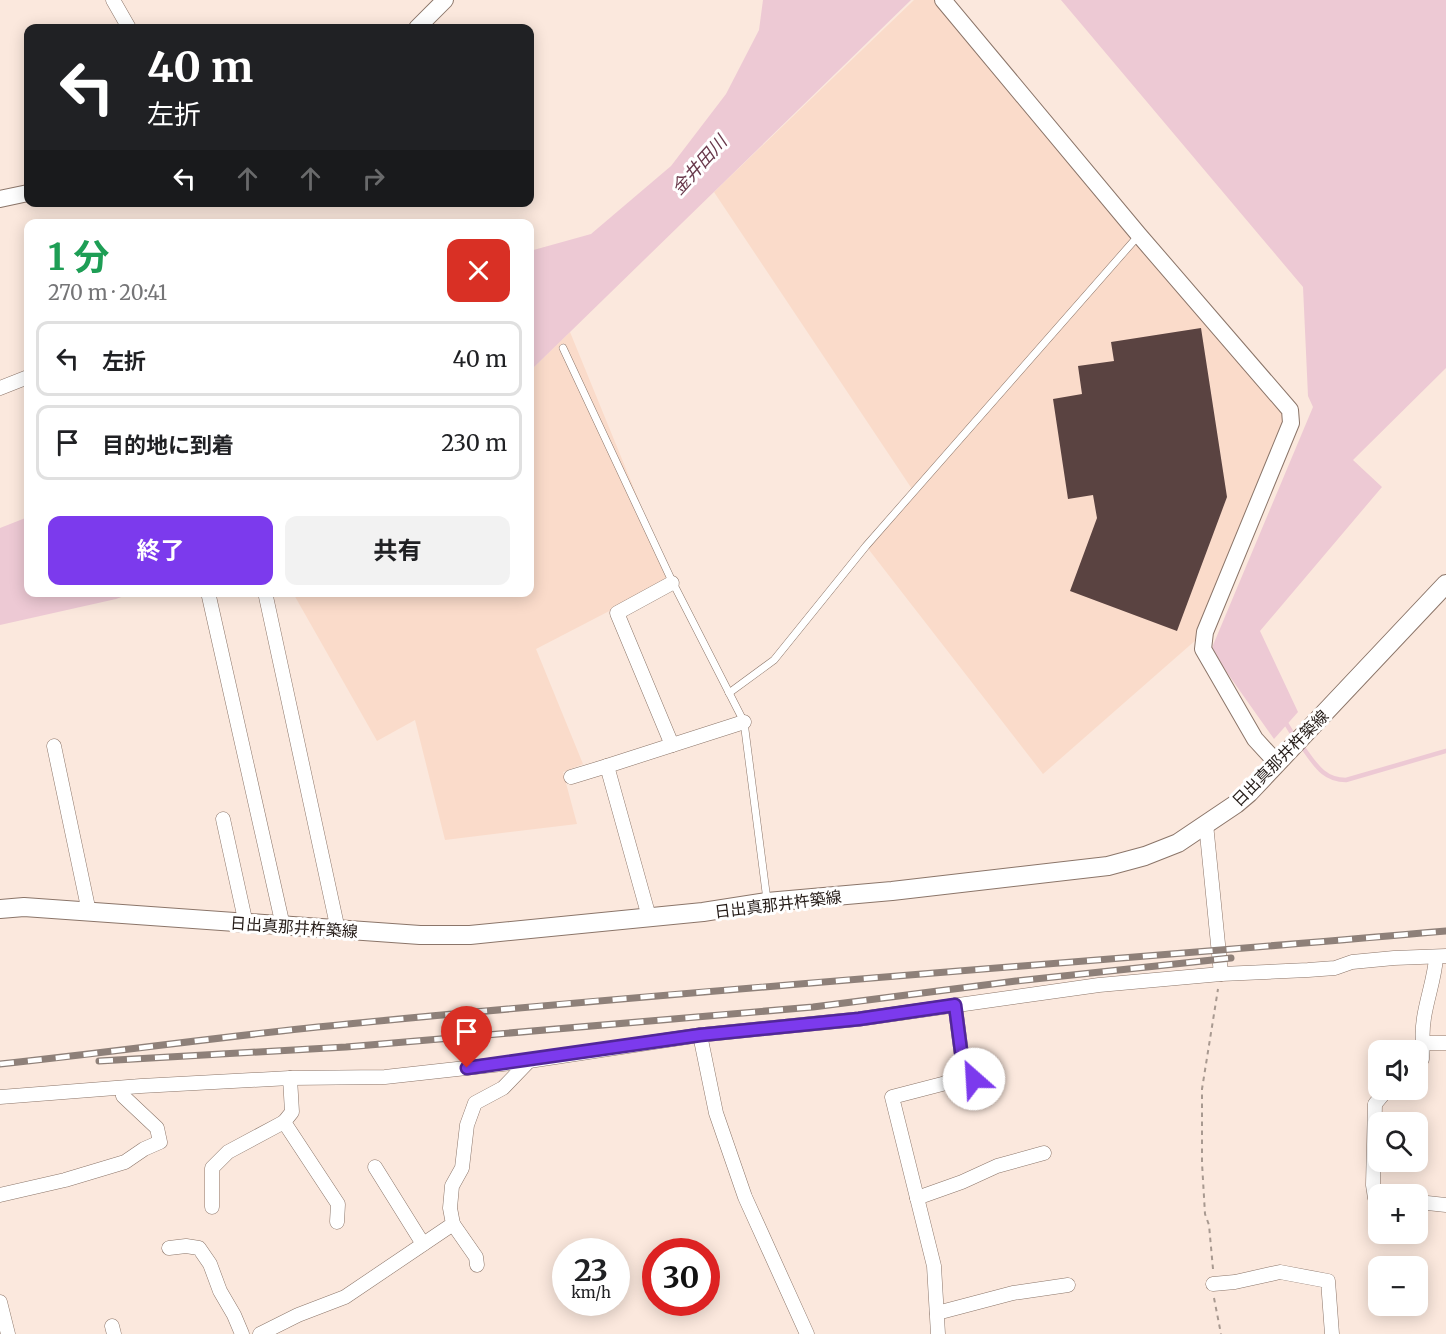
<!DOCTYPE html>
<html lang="ja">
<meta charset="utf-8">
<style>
:root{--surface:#fff;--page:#f2f2f2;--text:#202124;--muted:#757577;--line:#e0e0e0;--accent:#7c3aed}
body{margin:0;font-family:Merriweather,"Noto Sans JP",serif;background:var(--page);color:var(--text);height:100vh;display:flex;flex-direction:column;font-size:22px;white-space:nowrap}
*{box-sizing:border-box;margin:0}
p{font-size:20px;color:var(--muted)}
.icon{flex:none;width:33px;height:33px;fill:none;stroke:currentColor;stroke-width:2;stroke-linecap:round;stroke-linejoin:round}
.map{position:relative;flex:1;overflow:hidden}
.panel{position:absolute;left:24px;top:219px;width:510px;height:378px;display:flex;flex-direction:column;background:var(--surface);border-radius:12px;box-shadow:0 3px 15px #0003}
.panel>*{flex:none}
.banner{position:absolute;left:24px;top:24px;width:510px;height:183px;border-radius:12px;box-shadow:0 3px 15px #0003;background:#202124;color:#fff;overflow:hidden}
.tools{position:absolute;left:1368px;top:1040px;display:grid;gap:12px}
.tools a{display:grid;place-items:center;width:60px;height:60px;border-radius:12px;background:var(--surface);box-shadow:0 3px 15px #0003;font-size:30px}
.speed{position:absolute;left:552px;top:1238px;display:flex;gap:12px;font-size:30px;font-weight:700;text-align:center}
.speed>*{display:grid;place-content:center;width:78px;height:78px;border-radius:50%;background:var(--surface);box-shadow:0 3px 15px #0003;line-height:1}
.speed small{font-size:15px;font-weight:400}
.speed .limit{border:9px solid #d22;background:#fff;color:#111}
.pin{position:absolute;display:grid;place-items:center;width:51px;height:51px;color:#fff;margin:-62px -26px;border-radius:50% 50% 50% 0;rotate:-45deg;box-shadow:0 0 6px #0007}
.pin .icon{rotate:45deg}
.me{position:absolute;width:66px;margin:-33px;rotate:334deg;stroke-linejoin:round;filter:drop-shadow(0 0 4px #0008)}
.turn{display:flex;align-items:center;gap:21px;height:126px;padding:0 24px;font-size:27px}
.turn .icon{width:78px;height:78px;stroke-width:2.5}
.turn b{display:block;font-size:42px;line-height:51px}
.lanes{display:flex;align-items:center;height:57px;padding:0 24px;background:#0003;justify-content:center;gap:30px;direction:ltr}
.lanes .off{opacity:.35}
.round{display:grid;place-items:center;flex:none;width:63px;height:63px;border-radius:12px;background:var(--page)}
.head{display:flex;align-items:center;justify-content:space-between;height:102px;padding:0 24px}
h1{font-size:36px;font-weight:700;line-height:45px;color:#1e9e55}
.action{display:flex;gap:12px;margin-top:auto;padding:12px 24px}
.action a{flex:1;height:69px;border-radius:12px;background:var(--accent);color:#fff;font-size:24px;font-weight:700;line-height:69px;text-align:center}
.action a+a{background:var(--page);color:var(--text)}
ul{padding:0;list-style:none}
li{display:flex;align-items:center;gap:18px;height:75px;margin:0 12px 9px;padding:0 12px;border:3px solid var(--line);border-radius:12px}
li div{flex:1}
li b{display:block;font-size:22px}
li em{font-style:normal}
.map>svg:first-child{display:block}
.built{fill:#fadbca}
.water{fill:#edc9d4}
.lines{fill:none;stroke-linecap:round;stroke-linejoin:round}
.stream{stroke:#edc9d4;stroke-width:4.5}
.building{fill:#5a4341}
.service-casing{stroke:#8b7569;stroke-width:8}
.minor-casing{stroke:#8b7569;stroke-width:15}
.tertiary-casing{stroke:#8b7569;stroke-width:18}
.secondary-casing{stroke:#8b7569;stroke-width:20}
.path{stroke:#a89990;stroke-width:2;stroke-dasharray:4.5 4.5;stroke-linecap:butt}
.service{stroke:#fff;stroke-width:7}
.minor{stroke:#fff;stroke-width:14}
.tertiary{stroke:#fff;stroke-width:16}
.secondary{stroke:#fff;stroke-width:18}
.rail-casing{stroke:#8e8079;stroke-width:7}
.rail{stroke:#fff;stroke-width:4.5;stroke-dasharray:14;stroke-linecap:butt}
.route-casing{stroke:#51269a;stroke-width:15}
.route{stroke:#7c3aed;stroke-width:10}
.labels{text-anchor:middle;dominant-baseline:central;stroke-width:6;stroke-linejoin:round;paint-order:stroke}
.street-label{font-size:16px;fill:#251c18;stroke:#fff}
.water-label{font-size:18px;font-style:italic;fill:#69394b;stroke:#fff}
</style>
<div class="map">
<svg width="1446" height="1334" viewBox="0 0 1446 1334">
<rect width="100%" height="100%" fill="#fbe8dd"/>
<g class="built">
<polygon points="914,0 943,0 1290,410 1205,632 1043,774 866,546 914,492 714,192"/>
<polygon points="570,332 671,579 536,649 583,764 563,772 577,824 445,840 415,720 377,741 293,593 530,592 530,371"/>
</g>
<g class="water">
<polygon points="763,0 911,0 530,371 530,251 591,234 671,166 726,94 759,30"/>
<polygon points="1061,0 1446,0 1446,368 1353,460 1382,487 1260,631 1298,712 1274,739 1211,650 1313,407 1308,396 1303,287"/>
<polygon points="28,517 28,592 132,593 116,599 0,625 0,528"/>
</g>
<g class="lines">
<g class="stream">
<polyline points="1284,720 1295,738"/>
<path d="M1301,745C1314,762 1322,780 1346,780L1446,751"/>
</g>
</g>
<polygon class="building" points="1201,328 1227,497 1177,631 1070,591 1097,518 1093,495 1068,499 1053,399 1082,394 1078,366 1114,361 1111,342"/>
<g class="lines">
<g class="service-casing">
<g id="service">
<polyline points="563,348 671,579 744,722 767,900"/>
<polyline points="729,693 774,660 866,546 1139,235"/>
</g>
</g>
<g class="minor-casing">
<g id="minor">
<polyline points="113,0 129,28"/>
<polyline points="0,388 28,377"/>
<polyline points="208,592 283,926"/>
<polyline points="265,592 338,930"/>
<polyline points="672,745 617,613 672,583"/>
<polyline points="54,746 89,912"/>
<polyline points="607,766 744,722"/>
<polyline points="571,777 607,766 649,917"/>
<polyline points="223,819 246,924"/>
<polyline points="1206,824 1221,974"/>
<path d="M1436,958C1434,986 1420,1014 1423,1043H1446"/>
<polyline points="700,1035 716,1113 745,1197 807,1334"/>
<polyline points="963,1066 974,1079"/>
<polyline points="1418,1066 1422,1059 1423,1043"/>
<polyline points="290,1078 292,1112 284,1122 338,1204 337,1222"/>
<polyline points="0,1097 141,1086 290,1078 385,1077 529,1061 700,1035 859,1019 1099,985 1221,974 1308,970 1335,968 1352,962 1394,958 1446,956"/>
<polyline points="375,1167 423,1244"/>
<polyline points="0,1195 65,1180 125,1162 144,1149 160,1142 157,1128 123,1096 122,1088"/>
<polyline points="917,1198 962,1182 997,1166 1044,1153"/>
<polyline points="1378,1198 1375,1198 1373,1185 1375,1104 1385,1092 1393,1089"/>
<polyline points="1418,1202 1446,1205"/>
<polyline points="212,1207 212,1168 228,1152 284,1122"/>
<polyline points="453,1224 476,1257 477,1265"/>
<polyline points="169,1248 186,1246 199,1248 210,1264 220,1291 234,1315 242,1334"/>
<polyline points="1213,1284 1235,1282 1280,1272 1328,1281 1332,1334"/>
<polyline points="0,1302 8,1334"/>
<polyline points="937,1313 1013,1293 1068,1285"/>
<polyline points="112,1326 114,1334"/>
<polyline points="260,1334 298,1315 345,1297 453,1224 450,1208 452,1186 462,1168 467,1125 475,1103 503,1088 529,1061"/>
<polyline points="938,1334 934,1266 892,1097 946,1083 963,1066 955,1005"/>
</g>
</g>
<g class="tertiary-casing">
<g id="tertiary">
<polyline points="943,0 1139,235 1290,410 1291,423 1205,632 1203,649 1255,739 1277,763"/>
<polyline points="417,28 445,0"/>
<polyline points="0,199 28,193"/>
</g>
</g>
<g class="secondary-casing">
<polyline id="secondary" points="0,909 24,907 420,935 470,935 703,912 767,902 892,891 1108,866 1145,856 1178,843 1236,804 1249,793 1446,584"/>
</g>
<g class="path">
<polyline points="1213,1269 1209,1225 1205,1214 1202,1163 1202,1089 1218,989"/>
<polyline points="1214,1298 1221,1334"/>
</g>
<use href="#service" class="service"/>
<use href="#minor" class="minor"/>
<use href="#tertiary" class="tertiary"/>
<use href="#secondary" class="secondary"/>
<g class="rail-casing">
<g id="rail">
<polyline points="99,1061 346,1047 813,1007 1016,981 1231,958"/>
<path d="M0,1064C116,1052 232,1035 348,1024C714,988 1080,963 1446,931"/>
</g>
</g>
<use href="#rail" class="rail"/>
</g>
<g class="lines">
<g class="route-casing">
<polyline id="route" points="467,1068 700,1035 859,1019 955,1005 963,1066 974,1079"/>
</g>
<use href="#route" class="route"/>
</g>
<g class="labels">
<g class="street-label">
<text transform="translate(1280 758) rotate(-45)">日出真那井杵築線</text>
<text transform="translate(778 904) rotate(-7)">日出真那井杵築線</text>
<text transform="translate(294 927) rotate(4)">日出真那井杵築線</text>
</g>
<g class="water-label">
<text transform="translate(699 165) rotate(-48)">金井田川</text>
</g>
</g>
</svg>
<div class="tools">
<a><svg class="icon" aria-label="sound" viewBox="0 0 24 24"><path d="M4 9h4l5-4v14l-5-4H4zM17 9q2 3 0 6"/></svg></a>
<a><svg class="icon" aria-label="search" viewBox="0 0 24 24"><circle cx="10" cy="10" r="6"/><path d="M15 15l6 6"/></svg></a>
<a>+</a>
<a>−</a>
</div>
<div class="speed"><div>23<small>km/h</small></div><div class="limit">30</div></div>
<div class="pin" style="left:467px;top:1068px;background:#d93025"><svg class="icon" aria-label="arrive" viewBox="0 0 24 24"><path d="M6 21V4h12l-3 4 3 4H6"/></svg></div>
<svg class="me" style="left:974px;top:1079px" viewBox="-20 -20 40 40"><circle r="19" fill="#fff"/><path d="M0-13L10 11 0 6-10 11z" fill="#7c3aed"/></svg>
<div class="banner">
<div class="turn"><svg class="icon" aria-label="left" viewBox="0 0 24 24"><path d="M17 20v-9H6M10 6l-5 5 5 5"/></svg><div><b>40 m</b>左折</div></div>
<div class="lanes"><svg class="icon" aria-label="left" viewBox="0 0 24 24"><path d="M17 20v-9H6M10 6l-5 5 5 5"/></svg><svg class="icon off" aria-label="ahead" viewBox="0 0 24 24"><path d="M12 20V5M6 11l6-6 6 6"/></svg><svg class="icon off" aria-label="ahead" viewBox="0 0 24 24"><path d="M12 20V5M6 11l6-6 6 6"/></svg><svg class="icon off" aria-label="right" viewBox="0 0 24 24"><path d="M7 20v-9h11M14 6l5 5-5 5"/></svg></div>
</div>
<section class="panel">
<div class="head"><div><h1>1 分</h1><p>270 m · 20:41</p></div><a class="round" style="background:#d93025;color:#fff"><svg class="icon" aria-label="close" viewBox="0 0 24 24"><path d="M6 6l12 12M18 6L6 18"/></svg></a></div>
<ul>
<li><svg class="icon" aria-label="left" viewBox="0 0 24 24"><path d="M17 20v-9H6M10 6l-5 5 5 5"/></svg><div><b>左折</b></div><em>40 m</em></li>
<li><svg class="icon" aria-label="arrive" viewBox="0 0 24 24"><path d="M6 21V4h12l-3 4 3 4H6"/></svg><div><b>目的地に到着</b></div><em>230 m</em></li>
</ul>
<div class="action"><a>終了</a><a>共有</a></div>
</section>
</div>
